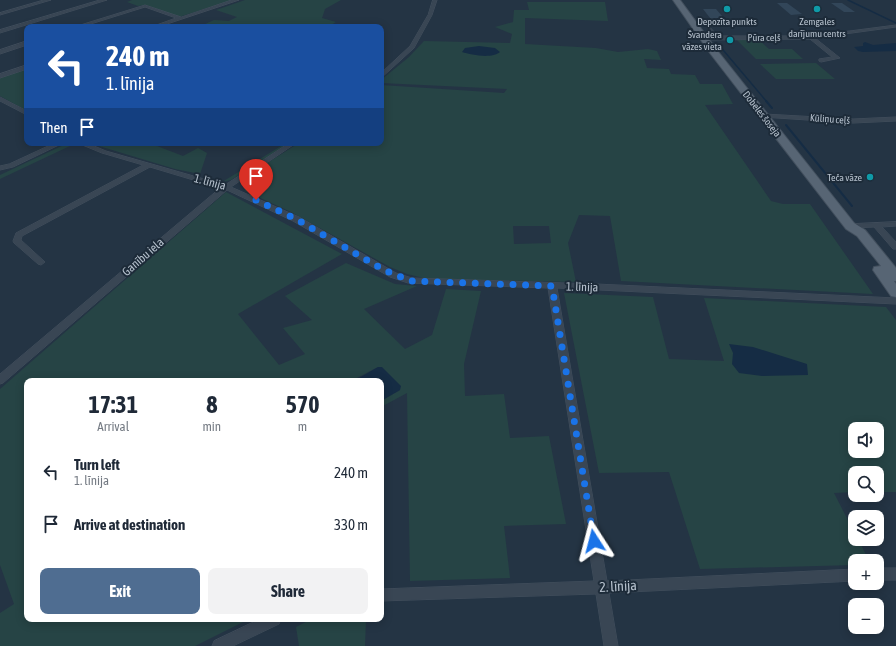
<!DOCTYPE html>
<meta charset="utf-8">
<style>
:root{--surface:#fff;--page:#f2f2f3;--text:#1f2937;--muted:#747a83;--accent:#4f6d91}
body{margin:0;font-family:"Asap Condensed",sans-serif;background:var(--page);color:var(--text);height:100vh;display:flex;flex-direction:column;font-size:15px;white-space:nowrap}
*{box-sizing:border-box;margin:0}
p{font-size:13px;color:var(--muted)}
.icon{flex:none;width:22px;height:22px;fill:none;stroke:currentColor;stroke-width:2;stroke-linecap:round;stroke-linejoin:round}
.map{position:relative;flex:1;overflow:hidden}
.drawer{position:absolute;left:24px;top:378px;width:360px;height:244px;display:flex;flex-direction:column;background:var(--surface);border-radius:8px;box-shadow:0 2px 10px #0003}
.drawer>*{flex:none}
.banner{position:absolute;left:24px;top:24px;width:360px;height:122px;border-radius:8px;box-shadow:0 2px 10px #0003;background:#1a4fa0;color:#fff;overflow:hidden}
.fabs{position:absolute;left:848px;top:422px;display:grid;gap:8px}
.fabs a{display:grid;place-items:center;width:36px;height:36px;border-radius:8px;background:var(--surface);box-shadow:0 2px 10px #0003;font-size:20px}
.pin{position:absolute;display:grid;place-items:center;width:34px;height:34px;color:#fff;margin:-41px -17px;border-radius:50% 50% 50% 0;rotate:-45deg;box-shadow:0 0 4px #0007}
.pin .icon{rotate:45deg}
.me{position:absolute;width:44px;margin:-22px;rotate:351deg;stroke-linejoin:round;filter:drop-shadow(0 0 3px #0008)}
.turn{display:flex;align-items:center;gap:14px;height:84px;padding:0 16px;font-size:18px}
.turn .icon{width:52px;height:52px;stroke-width:2.5}
.turn b{display:block;font-size:28px;line-height:34px}
.then{display:flex;align-items:center;height:38px;padding:0 16px;background:#0003;gap:8px;font-size:15px}
.eta{display:flex;justify-content:space-evenly;align-items:center;height:68px;text-align:center}
.eta b{font-size:24px;font-weight:700;line-height:28px}
.button{display:flex;gap:8px;margin-top:auto;padding:8px 16px}
.button a{flex:1;height:46px;border-radius:8px;background:var(--accent);color:#fff;font-size:16px;font-weight:700;line-height:46px;text-align:center}
.button a+a{background:var(--page);color:var(--text)}
ul{padding:0;list-style:none}
li{display:flex;align-items:center;gap:12px;height:52px;padding:0 16px}
li div{flex:1}
li b{display:block;font-size:15px}
li em{font-style:normal}
.map>svg:first-child{display:block}
.green{fill:#264445;fill-rule:evenodd}
.water{fill:#152c44}
.lines{fill:none;stroke-linecap:round;stroke-linejoin:round}
.stream-far1{stroke:#152c44;stroke-width:1.5}
.stream{stroke:#152c44;stroke-width:2}
.building{fill:#324659}
.street-casing{stroke:#424f5d;stroke-width:1}
.primary-casing{stroke:#424f5d;stroke-width:2}
.street{fill:#394654;fill-rule:evenodd}
.primary{fill:#576574;fill-rule:evenodd}
.route{stroke:#1a73e8;stroke-width:7;stroke-dasharray:0 12.6}
.culture-dot{fill:#0f9aa8;stroke:#1d2b39;stroke-width:1.5}
.labels{text-anchor:middle;dominant-baseline:central;stroke-width:4;stroke-linejoin:round;paint-order:stroke}
.far-poi-label{font-size:10px;fill:#b6c1cd;stroke:#1d2b39}
.far-street-label{font-size:10px;fill:#b6c1cd;stroke:#1d2b39}
.street-label{font-size:12px;fill:#b6c1cd;stroke:#1d2b39}
.near-street-label{font-size:14px;fill:#b6c1cd;stroke:#1d2b39}
</style>
<div class="map">
<svg width="896" height="646" viewBox="0 0 896 646">
<rect width="100%" height="100%" fill="#243444"/>
<g class="green">
<polygon points="132,0 233,0 179,17 146,5 138,6 127,2"/>
<path d="M245,0H341L325,9L322,18L336,22L328,27H243L246,26C239,24 236,27 229,27C221,28 210,28 203,25L214,20L229,21L237,17L216,10Z"/>
<path d="M527,2H605L608,21L525,18V44L596,48L618,52L648,49L657,51L661,60L644,59L647,68L669,69L671,74L695,75L700,84H722L733,104L705,105L771,201L783,204H810L873,294L621,281L610,216L579,215L568,243L576,282L428,279L407,274L390,267L291,212L245,191L243,181L248,175L299,143H381V85L504,93L507,89L381,83V80L409,57L424,41L510,43L512,34L495,27L513,22L514,10H529ZM513,226H549L551,243L514,244Z"/>
<polygon points="736,39 758,39 769,49 792,49 803,59 756,59"/>
<polygon points="816,63 835,79 776,79 760,64"/>
<polygon points="27,69 27,111 0,96 0,77"/>
<polygon points="68,143 74,144 0,179 0,175"/>
<polygon points="89,143 149,143 183,156 198,148 207,153 200,174 175,169"/>
<polygon points="286,143 285,146 231,180 222,182"/>
<polygon points="226,192 342,254 238,314 279,365 305,354 283,328 312,320 285,296 346,263 395,284 417,286 364,309 405,349 432,335 446,289 481,291 464,364 465,396 504,394 510,438 549,436 566,524 504,526 510,578 410,581 407,393 381,407 381,401 400,390 378,367 351,381 27,381 27,619 249,619 195,646 0,646 0,613 14,604 0,565 0,389"/>
<path d="M564,293L653,297L669,359L724,361L704,298L886,307L896,320V492H877V473H855V492L834,493L855,534V539H858L869,561H855V565L700,569L669,472L599,473ZM855,429H877V451H855Z"/>
<polygon points="312,619 366,619 365,646 299,646 296,627"/>
</g>
<g class="water">
<polygon points="865,42 873,45 896,43 896,51 863,52 858,51 854,47 863,46 863,43"/>
<path d="M479,46L495,48L500,52C492,59 471,55 462,52L465,48Z"/>
<polygon points="729,344 753,347 807,364 808,375 762,376 739,373 732,364 733,353"/>
<polygon points="378,367 382,367 401,386 400,390 381,401 381,381 354,381"/>
</g>
<g class="lines">
<g class="stream-far1">
<polyline points="848,0 896,23"/>
<polyline points="718,44 767,102"/>
</g>
<g class="stream">
<polyline points="766,101 772,108"/>
<polyline points="786,125 852,206"/>
</g>
</g>
<g class="building">
<polygon points="777,3 787,3 802,14 791,15"/>
<polygon points="831,3 842,3 855,12 844,12"/>
<polygon points="703,9 716,9 728,23 714,23"/>
</g>
<g class="lines">
<g class="street-casing">
<g id="street">
<polygon points="44,0 51,0 0,15 0,13"/>
<polygon points="100,0 107,0 0,33 0,30"/>
<polygon points="232,0 239,0 158,27 151,27 176,18 145,7 81,27 74,27 145,5 181,17"/>
<polygon points="433,0 437,0 432,15 414,48 381,78 381,73 410,46 428,15"/>
<polygon points="706,23 718,36 811,36 896,25 896,27 815,38 840,58 821,62 819,61 819,59 832,57 810,39 703,40 700,38 701,37 713,36 704,24"/>
<polygon points="27,41 27,45 0,54 0,50"/>
<polygon points="27,65 27,69 0,78 0,74"/>
<polygon points="0,97 27,111 27,115 0,101"/>
<polygon points="764,114 853,119 896,117 896,121 853,123 762,117 762,115"/>
<polygon points="55,143 63,143 13,167 0,170 0,166 9,164"/>
<polygon points="78,143 87,143 106,151 225,185 289,143 296,143 231,187 299,217 396,273 412,278 596,284 896,298 896,304 557,288 607,581 855,569 855,581 609,593 618,646 604,646 596,594 381,601 381,589 594,581 548,288 408,283 390,277 293,221 227,190 3,383 0,384 0,374 220,188 150,167 22,236 21,240 45,262 41,265 38,264 14,243 13,241 16,233 143,165 102,153"/>
<polygon points="896,222 896,226 882,227 896,242 896,249 893,249 874,227 850,228 846,226 850,224"/>
<rect x="877" y="568" width="19" height="12"/>
<polygon points="260,619 281,619 279,624 233,646 212,646 214,641"/>
</g>
</g>
<g class="primary-casing">
<polygon id="primary" points="673,0 680,0 716,49 854,223 865,230 896,268 896,281 894,281 896,284 896,297 891,296 873,270 874,267 881,266 857,236 846,229 710,53"/>
</g>
<use href="#street" class="street"/>
<use href="#primary" class="primary"/>
</g>
<g class="lines">
<polyline class="route" points="256,200 296,219 384,270 411,281 552,286 594,541"/>
</g>
<g class="culture-dot">
<circle cx="727" cy="9" r="4"/>
<circle cx="817" cy="9" r="4"/>
<circle cx="730" cy="40" r="4"/>
<circle cx="870" cy="177" r="4"/>
</g>
<g class="labels">
<g class="far-poi-label">
<text x="727" y="21">Depozīta punkts</text>
<text x="817" y="21">Zemgales<tspan x="817" dy="12">darījumu centrs</tspan></text>
<text x="722" y="34" text-anchor="end">Švandera<tspan x="722" dy="12">vāzes vieta</tspan></text>
<text x="862" y="177" text-anchor="end">Teča vāze</text>
</g>
<g class="far-street-label">
<text x="764" y="37">Pūra ceļš</text>
<text transform="translate(762 114) rotate(52)">Dobeles šoseja</text>
<text transform="translate(830 119) rotate(4)">Kūliņu ceļš</text>
</g>
<g class="street-label">
<text transform="translate(210 182) rotate(15)">1. līnija</text>
<text transform="translate(143 257) rotate(-41)">Ganību iela</text>
<text transform="translate(582 287) rotate(2)">1. līnija</text>
</g>
<g class="near-street-label">
<text transform="translate(618 586) rotate(-3)">2. līnija</text>
</g>
</g>
</svg>
<div class="fabs">
<a><svg class="icon" aria-label="sound" viewBox="0 0 24 24"><path d="M4 9h4l5-4v14l-5-4H4zM17 9q2 3 0 6"/></svg></a>
<a><svg class="icon" aria-label="search" viewBox="0 0 24 24"><circle cx="10" cy="10" r="6"/><path d="M15 15l6 6"/></svg></a>
<a><svg class="icon" aria-label="layers" viewBox="0 0 24 24"><path d="M12 4l9 5-9 5-9-5zM3 14l9 5 9-5"/></svg></a>
<a>+</a>
<a>−</a>
</div>
<div class="pin" style="left:256px;top:200px;background:#d93025"><svg class="icon" aria-label="arrive" viewBox="0 0 24 24"><path d="M6 21V4h12l-3 4 3 4H6"/></svg></div>
<svg class="me" style="left:594px;top:541px" viewBox="-20 -20 40 40"><path d="M0-17L14 15 0 8-14 15z" fill="#1a73e8" stroke="#fff" stroke-width="4"/></svg>
<div class="banner">
<div class="turn"><svg class="icon" aria-label="left" viewBox="0 0 24 24"><path d="M17 20v-9H6M10 6l-5 5 5 5"/></svg><div><b>240 m</b>1. līnija</div></div>
<div class="then">Then<svg class="icon" aria-label="arrive" viewBox="0 0 24 24"><path d="M6 21V4h12l-3 4 3 4H6"/></svg></div>
</div>
<section class="drawer">
<div class="eta">
<div><b>17:31</b><p>Arrival</p></div>
<div><b>8</b><p>min</p></div>
<div><b>570</b><p>m</p></div>
</div>
<ul>
<li><svg class="icon" aria-label="left" viewBox="0 0 24 24"><path d="M17 20v-9H6M10 6l-5 5 5 5"/></svg><div><b>Turn left</b><p>1. līnija</p></div><em>240 m</em></li>
<li><svg class="icon" aria-label="arrive" viewBox="0 0 24 24"><path d="M6 21V4h12l-3 4 3 4H6"/></svg><div><b>Arrive at destination</b></div><em>330 m</em></li>
</ul>
<div class="button"><a>Exit</a><a>Share</a></div>
</section>
</div>
